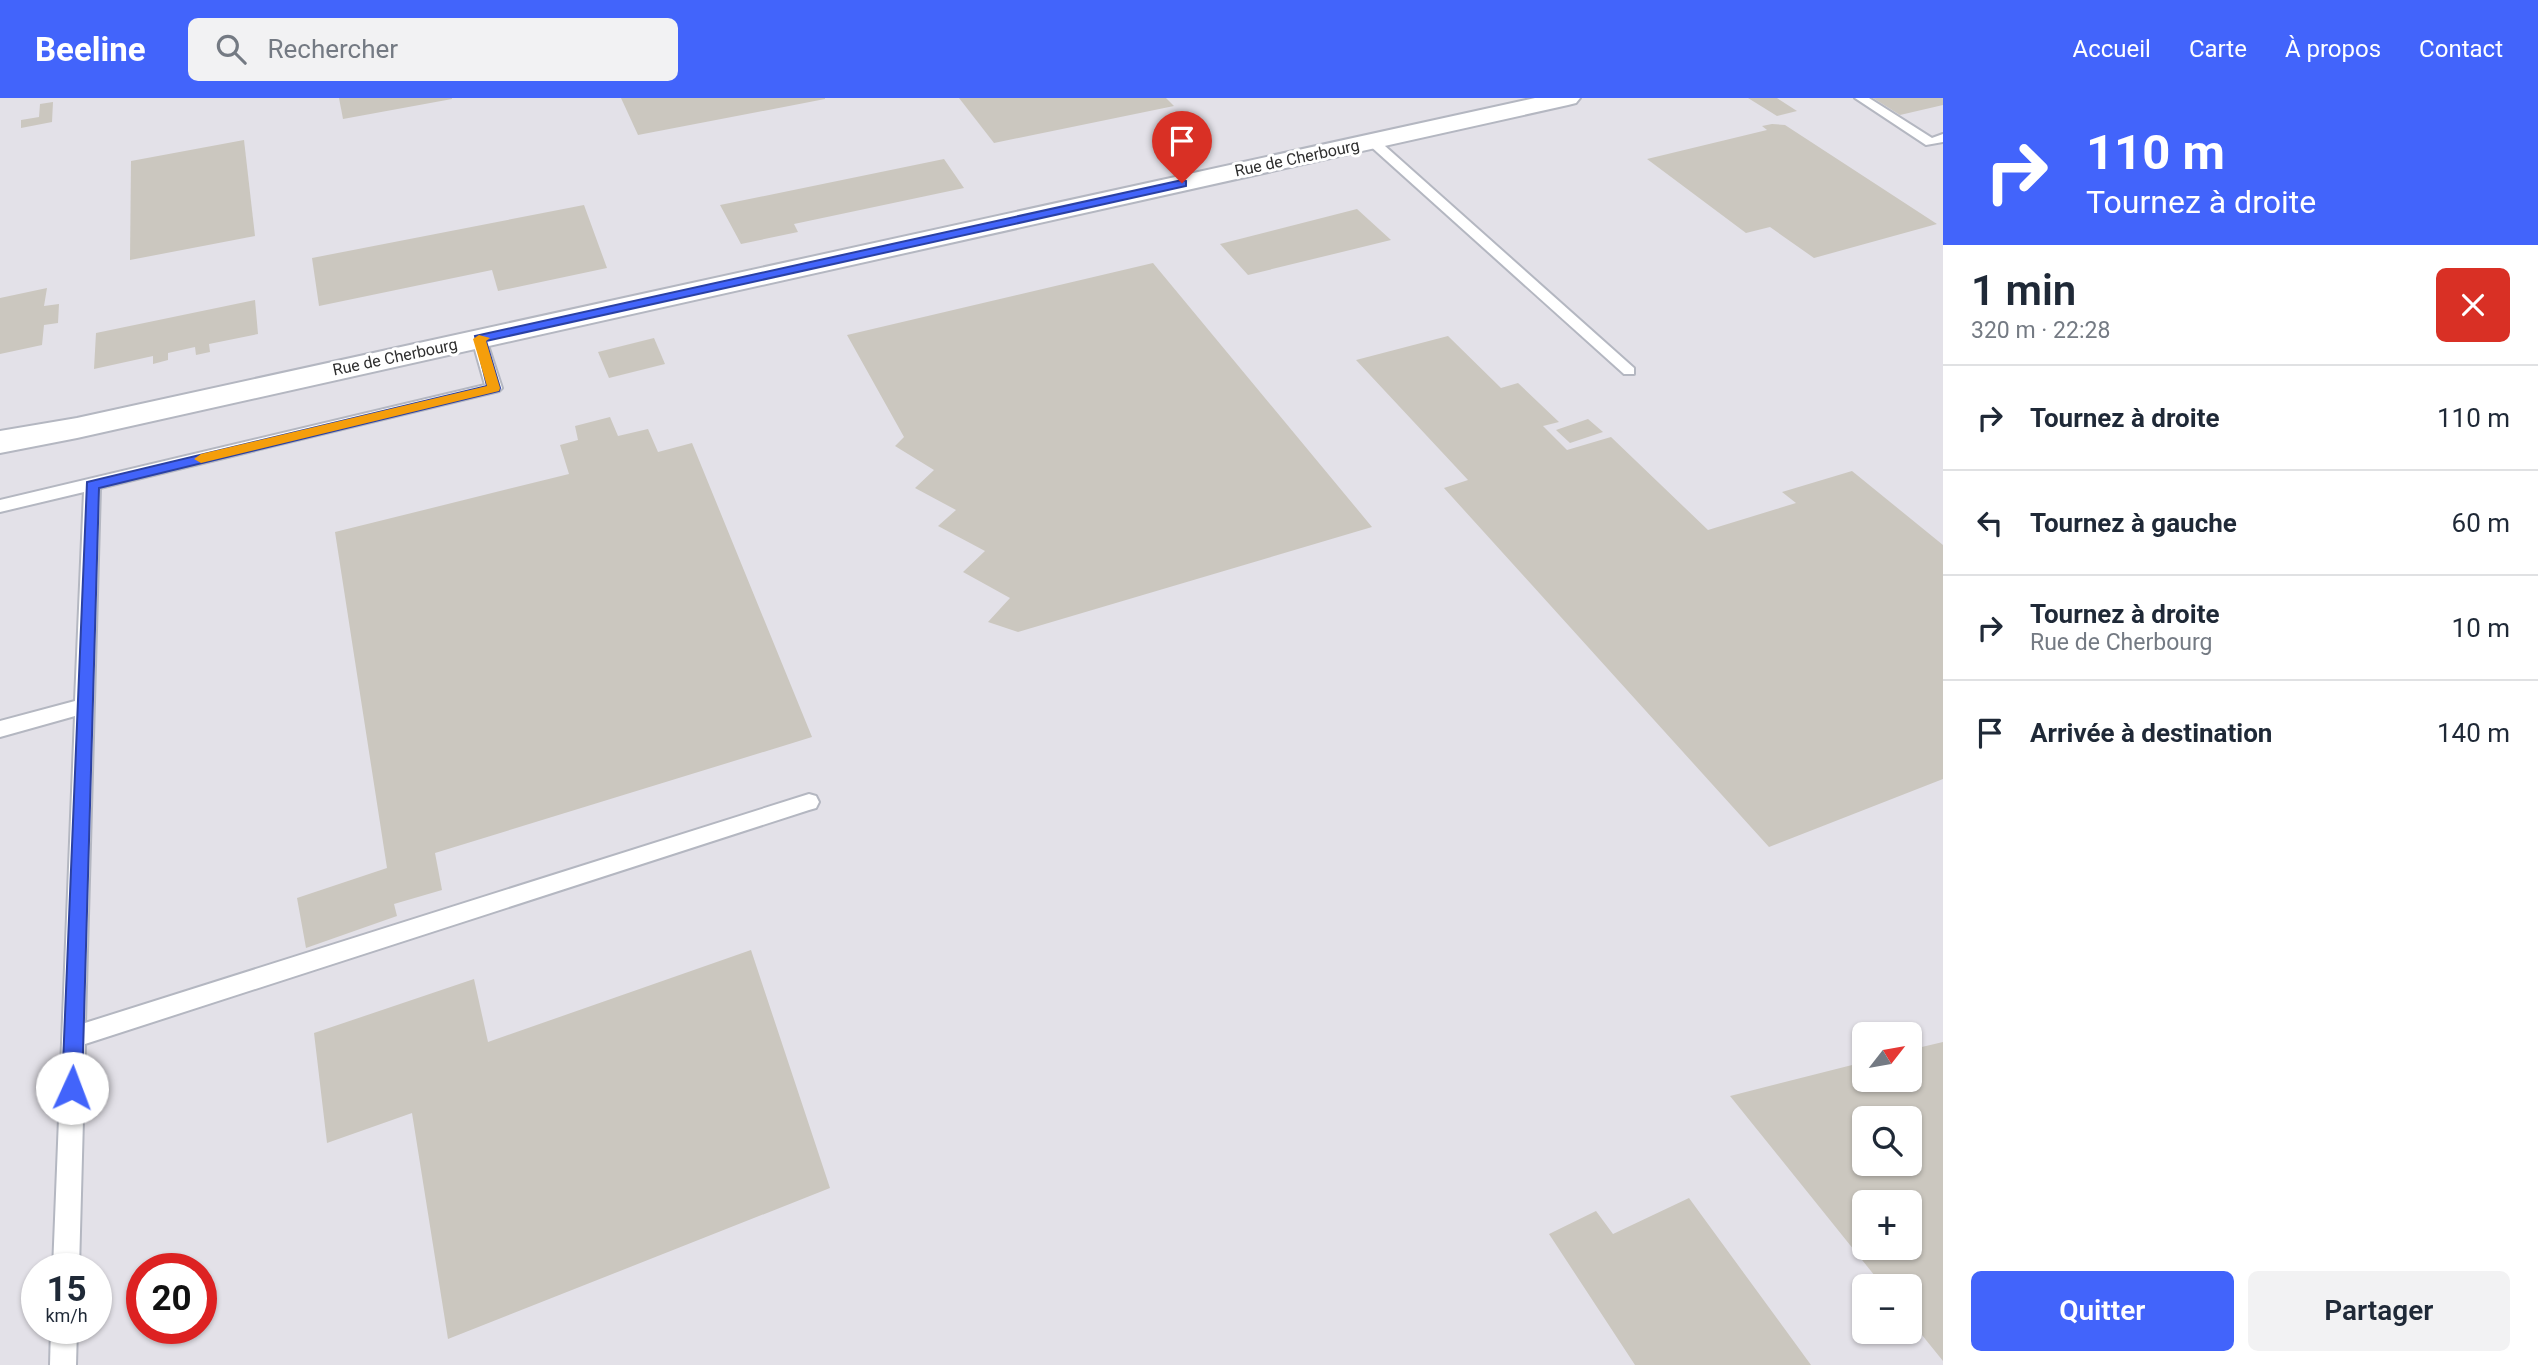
<!DOCTYPE html>
<html lang="fr">
<meta charset="utf-8">
<style>
:root{--surface:#fff;--page:#f2f2f3;--text:#1f2937;--muted:#747a83;--line:#e0e1e3;--accent:#4264fb}
body{margin:0;font-family:Roboto,sans-serif;background:var(--page);color:var(--text);height:100vh;display:flex;flex-direction:column;font-size:26px;white-space:nowrap}
*{box-sizing:border-box;margin:0}
p{font-size:23px;color:var(--muted)}
.icon{flex:none;width:38px;height:38px;fill:none;stroke:currentColor;stroke-width:2;stroke-linecap:round;stroke-linejoin:round}
.map{position:relative;flex:1;overflow:hidden}
.details{display:flex;flex-direction:column;background:var(--surface);width:595px}
.details>*{flex:none}
.banner{background:#4264fb;color:#fff;overflow:hidden}
.needle{width:46px;rotate:59deg}
.buttons{position:absolute;left:1852px;top:924px;display:grid;gap:14px}
.buttons a{display:grid;place-items:center;width:70px;height:70px;border-radius:10px;background:var(--surface);box-shadow:0 2px 5px #0004;font-size:35px}
.speed{position:absolute;left:21px;top:1155px;display:flex;gap:14px;font-size:35px;font-weight:700;text-align:center}
.speed>*{display:grid;place-content:center;width:91px;height:91px;border-radius:50%;background:var(--surface);box-shadow:0 2px 5px #0004;line-height:1}
.speed small{font-size:18px;font-weight:400}
.speed .limit{border:10px solid #d22;background:#fff;color:#111}
.pin{position:absolute;display:grid;place-items:center;width:60px;height:60px;color:#fff;margin:-72px -30px;border-radius:50% 50% 50% 0;rotate:-45deg;box-shadow:0 0 7px #0007}
.pin .icon{rotate:45deg}
.me{position:absolute;width:77px;margin:-38px;rotate:2deg;stroke-linejoin:round;filter:drop-shadow(0 0 5px #0008)}
.turn{display:flex;align-items:center;gap:24px;height:147px;padding:0 28px;font-size:32px}
.turn .icon{width:91px;height:91px;stroke-width:2.5}
.turn b{display:block;font-size:49px;line-height:60px}
.round{display:grid;place-items:center;flex:none;width:74px;height:74px;border-radius:10px;background:var(--page)}
.head{display:flex;align-items:center;justify-content:space-between;height:119px;padding:0 28px}
h1{font-size:42px;font-weight:600;line-height:52px}
.button{display:flex;gap:14px;margin-top:auto;padding:14px 28px}
.button a{flex:1;height:80px;border-radius:10px;background:var(--accent);color:#fff;font-size:28px;font-weight:600;line-height:80px;text-align:center}
.button a+a{background:var(--page);color:var(--text)}
ul{padding:0;list-style:none}
li{display:flex;align-items:center;gap:21px;height:105px;padding:0 28px;border-top:2px solid var(--line)}
li div{flex:1}
li b{display:block;font-size:26px}
li em{font-style:normal}
header{display:flex;align-items:center;gap:42px;box-sizing:border-box;height:98px;padding:0 35px;background:var(--accent);color:#fff}
header strong{font-size:33px}
nav{display:flex;gap:38px;margin-inline-start:auto;font-size:24px}
.search{width:490px;height:63px;background:var(--page);display:flex;align-items:center;gap:18px;box-sizing:border-box;padding:0 24px;border-radius:10px;color:var(--muted);font-size:26px}
main{display:flex;flex:1;min-height:0}
.map>svg:first-child{display:block}
.industrial{fill:#e3e1e8;fill-rule:evenodd}
.building{fill:#cbc7bf;fill-rule:evenodd}
.lines{fill:none;stroke-linecap:round;stroke-linejoin:round}
.lane-casing{stroke:#b4b7c1;stroke-width:4}
.street-casing{stroke:#b4b7c1;stroke-width:4}
.lane{fill:#fff;fill-rule:evenodd}
.street{fill:#fff;fill-rule:evenodd}
.route{fill:#4264fb;stroke:#2b41a3;stroke-width:2}
.slow{fill:#f59e0b}
.labels{text-anchor:middle;dominant-baseline:central;stroke-width:6;stroke-linejoin:round;paint-order:stroke}
.far-street-label{font-size:16px;fill:#2e2e2e;stroke:#fff}
</style>
<header>
<strong>Beeline</strong>
<div class="search"><svg class="icon" aria-label="search" viewBox="0 0 24 24"><circle cx="10" cy="10" r="6"/><path d="M15 15l6 6"/></svg>Rechercher</div>
<nav><a>Accueil</a><a>Carte</a><a>À propos</a><a>Contact</a></nav>
</header>
<main>
<div class="map">
<svg width="1943" height="1267" viewBox="0 0 1943 1267">
<rect width="100%" height="100%" fill="#efe9e1"/>
<path class="industrial" d="M0,0H1943V1267H0ZM1864,936H1909V982H1864ZM1864,1020H1909V1066H1864ZM1864,1104H1909V1150H1864ZM37,1171H96V1230H37ZM142,1171H201V1230H142ZM1864,1188H1909V1234H1864Z"/>
<g class="building">
<polygon points="339,0 452,0 452,1 343,21"/>
<polygon points="621,0 825,0 825,1 638,37"/>
<polygon points="959,0 1166,0 1174,8 994,45"/>
<polygon points="1748,0 1777,0 1797,13 1777,18"/>
<polygon points="1873,0 1943,0 1943,7 1900,17"/>
<polygon points="53,4 52,24 21,30 21,22 39,19 40,6"/>
<polygon points="1772,26 1785,27 1937,126 1814,160 1770,129 1746,135 1647,61 1767,32 1762,28"/>
<polygon points="244,42 255,138 130,162 131,63"/>
<polygon points="944,61 964,90 794,126 798,134 741,146 720,107"/>
<polygon points="584,107 607,170 498,193 492,172 319,208 312,160"/>
<polygon points="1357,111 1391,142 1248,177 1220,146"/>
<polygon points="1153,165 1372,429 1018,534 988,524 1010,500 963,474 985,453 938,428 956,412 915,390 934,372 895,348 904,339 847,237"/>
<polygon points="47,190 44,208 59,206 58,225 44,227 42,247 0,256 0,200"/>
<polygon points="255,202 258,236 209,246 210,254 196,257 195,249 168,255 168,262 153,266 153,258 94,271 96,235"/>
<polygon points="1448,238 1501,290 1518,285 1559,324 1543,328 1567,352 1611,339 1708,432 1796,405 1782,394 1852,373 1943,447 1943,681 1769,749 1444,390 1468,382 1356,262"/>
<polygon points="654,240 665,266 609,280 598,254"/>
<polygon points="610,319 618,338 648,331 658,354 692,345 812,639 435,755 442,792 394,806 397,818 306,850 297,800 387,770 335,434 569,376 560,347 578,342 575,328"/>
<polygon points="1588,321 1603,334 1570,345 1556,332"/>
<polygon points="751,852 830,1090 448,1241 412,1015 327,1045 314,935 474,881 488,944"/>
<path d="M1943,944V1263L1909,1221V1188H1883L1730,998L1864,964V982H1909V952ZM1864,1020H1909V1066H1864ZM1864,1104H1909V1150H1864Z"/>
<polygon points="1689,1100 1811,1267 1635,1267 1549,1136 1596,1113 1613,1136"/>
</g>
<g class="lines">
<g class="lane-casing">
<g id="lane">
<polygon points="1855,0 1869,0 1932,40 1943,36 1943,44 1926,47"/>
<polygon points="1368,40 1376,40 1634,270 1634,276 1624,276 1368,46"/>
<polygon points="479,236 486,241 502,290 499,293 100,390 85,925 809,696 816,698 819,704 816,710 809,712 85,946 79,1171 53,1171 75,618 0,639 0,623 75,603 84,394 0,414 0,402 485,287 472,241"/>
<polygon points="51,1230 77,1230 76,1267 50,1267"/>
</g>
</g>
<g class="street-casing">
<polygon id="street" points="1535,0 1580,0 1576,5 1568,7 77,340 0,355 0,333 77,320"/>
</g>
<use href="#lane" class="lane"/>
<use href="#street" class="street"/>
</g>
<polygon class="route" points="1182,82 1186,83 1186,88 486,243 500,290 499,293 99,390 82,990 79,997 72,999 65,997 62,990 87,384 487,288 475,238"/>
<polygon class="slow" points="479,237 490,240 486,243 500,290 499,293 201,365 194,361 201,356 487,288 473,241"/>
<g class="labels">
<g class="far-street-label">
<text transform="translate(1297 60) rotate(-12)">Rue de Cherbourg</text>
<text transform="translate(395 259) rotate(-12)">Rue de Cherbourg</text>
</g>
</g>
</svg>
<div class="buttons">
<a><svg class="needle" viewBox="-14 -14 28 28"><path d="M0-13l5 13h-10z" fill="#e53935"/><path d="M0 13l5-13h-10z" fill="#747a83"/></svg></a>
<a><svg class="icon" aria-label="search" viewBox="0 0 24 24"><circle cx="10" cy="10" r="6"/><path d="M15 15l6 6"/></svg></a>
<a>+</a>
<a>−</a>
</div>
<div class="speed"><div>15<small>km/h</small></div><div class="limit">20</div></div>
<div class="pin" style="left:1182px;top:85px;background:#d93025"><svg class="icon" aria-label="arrive" viewBox="0 0 24 24"><path d="M6 21V4h12l-3 4 3 4H6"/></svg></div>
<svg class="me" style="left:72px;top:990px" viewBox="-20 -20 40 40"><circle r="19" fill="#fff"/><path d="M0-13L10 11 0 6-10 11z" fill="#4264fb"/></svg>
</div>
<section class="details">
<div class="banner">
<div class="turn"><svg class="icon" aria-label="right" viewBox="0 0 24 24"><path d="M7 20v-9h11M14 6l5 5-5 5"/></svg><div><b>110 m</b>Tournez à droite</div></div>
</div>
<div class="head"><div><h1>1 min</h1><p>320 m · 22:28</p></div><a class="round" style="background:#d93025;color:#fff"><svg class="icon" aria-label="close" viewBox="0 0 24 24"><path d="M6 6l12 12M18 6L6 18"/></svg></a></div>
<ul>
<li><svg class="icon" aria-label="right" viewBox="0 0 24 24"><path d="M7 20v-9h11M14 6l5 5-5 5"/></svg><div><b>Tournez à droite</b></div><em>110 m</em></li>
<li><svg class="icon" aria-label="left" viewBox="0 0 24 24"><path d="M17 20v-9H6M10 6l-5 5 5 5"/></svg><div><b>Tournez à gauche</b></div><em>60 m</em></li>
<li><svg class="icon" aria-label="right" viewBox="0 0 24 24"><path d="M7 20v-9h11M14 6l5 5-5 5"/></svg><div><b>Tournez à droite</b><p>Rue de Cherbourg</p></div><em>10 m</em></li>
<li><svg class="icon" aria-label="arrive" viewBox="0 0 24 24"><path d="M6 21V4h12l-3 4 3 4H6"/></svg><div><b>Arrivée à destination</b></div><em>140 m</em></li>
</ul>
<div class="button"><a>Quitter</a><a>Partager</a></div>
</section>
</main>
